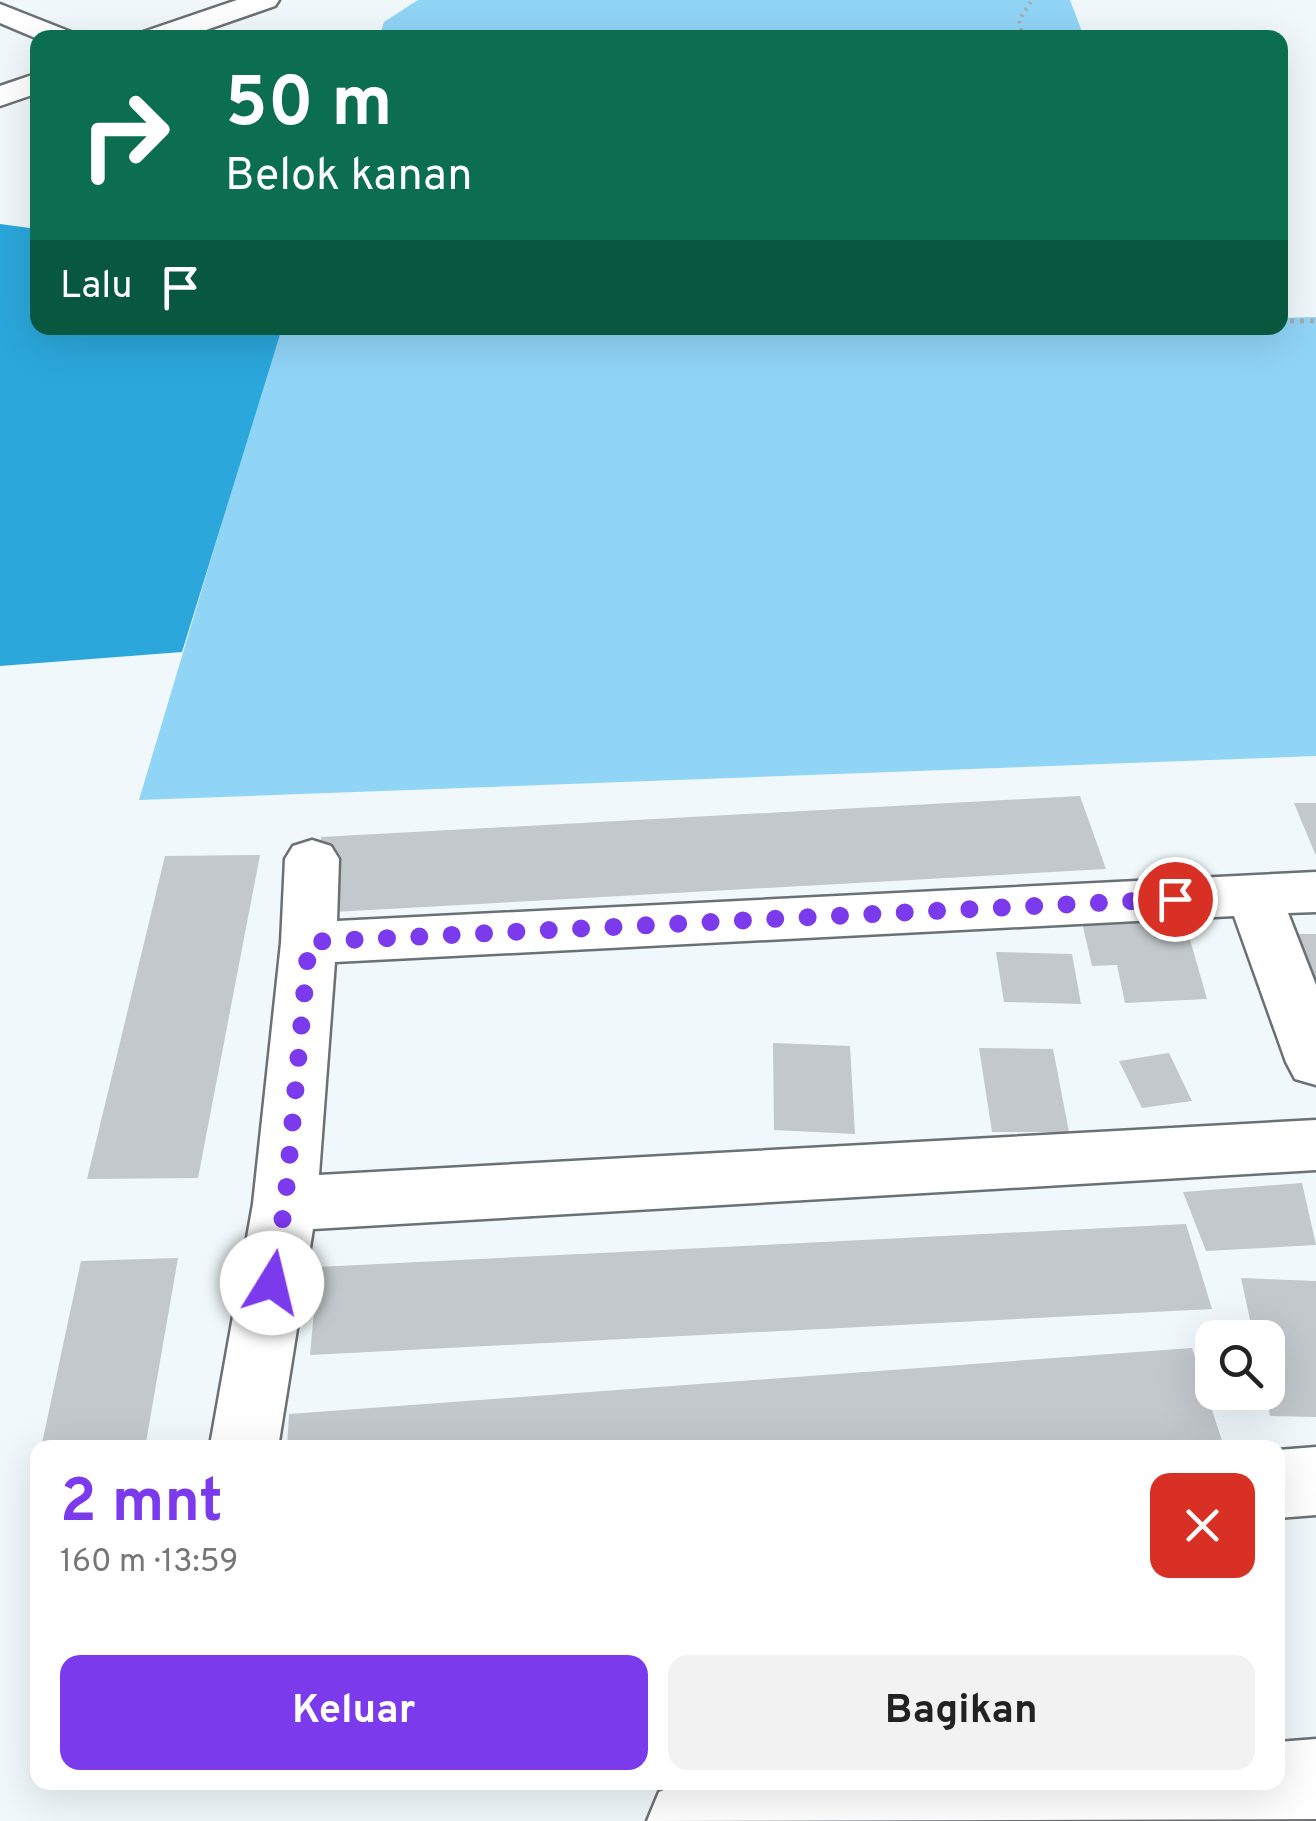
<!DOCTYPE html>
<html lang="id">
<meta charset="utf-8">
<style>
:root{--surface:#fff;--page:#f2f2f2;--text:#222;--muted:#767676;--accent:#7c3aed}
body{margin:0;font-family:Overpass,sans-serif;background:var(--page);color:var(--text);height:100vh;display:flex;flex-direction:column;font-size:38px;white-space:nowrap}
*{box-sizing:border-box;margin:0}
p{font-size:32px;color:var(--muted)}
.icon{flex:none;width:55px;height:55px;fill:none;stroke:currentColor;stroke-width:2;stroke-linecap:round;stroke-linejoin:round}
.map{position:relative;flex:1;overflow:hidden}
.drawer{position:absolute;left:30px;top:1440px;width:1255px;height:350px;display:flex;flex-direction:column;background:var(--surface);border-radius:20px;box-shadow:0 10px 40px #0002}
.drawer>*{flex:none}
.banner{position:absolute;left:30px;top:30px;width:1258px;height:305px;border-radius:20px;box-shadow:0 10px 40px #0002;background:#0b6e4f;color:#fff;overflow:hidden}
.fabs{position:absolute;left:1195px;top:1320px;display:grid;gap:20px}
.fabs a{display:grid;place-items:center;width:90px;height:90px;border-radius:20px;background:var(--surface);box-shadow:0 10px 40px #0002;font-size:50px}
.pin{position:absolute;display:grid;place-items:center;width:85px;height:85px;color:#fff;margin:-42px;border:5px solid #fff;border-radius:50%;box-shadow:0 2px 10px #0007}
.me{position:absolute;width:110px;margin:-55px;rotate:9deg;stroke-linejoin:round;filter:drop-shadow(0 0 8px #0008)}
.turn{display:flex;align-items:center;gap:35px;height:210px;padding:0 30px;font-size:45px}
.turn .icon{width:130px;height:130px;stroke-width:2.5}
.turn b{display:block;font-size:70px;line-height:85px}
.then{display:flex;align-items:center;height:95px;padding:0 30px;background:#0003;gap:20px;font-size:38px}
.round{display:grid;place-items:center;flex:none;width:105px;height:105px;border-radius:20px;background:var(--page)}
.summary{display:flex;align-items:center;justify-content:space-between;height:170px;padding:0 30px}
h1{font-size:60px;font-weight:700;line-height:75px;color:var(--accent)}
.action{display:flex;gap:20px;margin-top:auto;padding:20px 30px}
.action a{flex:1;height:115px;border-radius:20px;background:var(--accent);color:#fff;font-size:40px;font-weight:700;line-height:115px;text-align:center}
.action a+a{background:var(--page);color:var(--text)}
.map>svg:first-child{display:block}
.green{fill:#90d4f6}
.water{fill:#2ba7db}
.building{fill:#c2c8cc}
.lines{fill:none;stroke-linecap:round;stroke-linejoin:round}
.minor-casing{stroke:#6a7174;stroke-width:5}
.path-far1{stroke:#a7adaf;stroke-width:4;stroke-dasharray:2.5 5;stroke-linecap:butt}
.path{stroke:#a7adaf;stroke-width:5;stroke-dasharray:4 6;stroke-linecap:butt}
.minor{fill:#fff;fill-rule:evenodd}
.route{stroke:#7c3aed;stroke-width:18;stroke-dasharray:0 32.4}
</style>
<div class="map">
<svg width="1316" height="1821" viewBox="0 0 1316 1821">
<rect width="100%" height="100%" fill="#f0f8fb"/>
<g class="green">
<polygon points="418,0 1070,0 1084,37 379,37 384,22"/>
<polygon points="1316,317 1316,756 139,800 280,328 1280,328 1280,318"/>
</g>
<polygon class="water" points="0,224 37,229 38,328 282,328 182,652 0,666"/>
<g class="building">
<polygon points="1080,796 1106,869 315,913 321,837"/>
<polygon points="1294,803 1316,803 1316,856"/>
<polygon points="260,855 198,1178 87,1179 165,856"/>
<polygon points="1082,922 1185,922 1207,999 1125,1003 1117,965 1092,966"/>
<polygon points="1291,934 1316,934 1316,1003"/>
<polygon points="996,952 1072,954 1081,1004 1004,1002"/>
<polygon points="773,1043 850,1046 855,1134 774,1130"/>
<polygon points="979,1048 1053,1049 1069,1132 992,1132"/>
<polygon points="1169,1053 1192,1101 1142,1108 1119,1061"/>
<polygon points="1302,1183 1316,1245 1206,1251 1183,1192"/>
<polygon points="1186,1224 1212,1309 310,1355 318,1267"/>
<polygon points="178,1258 145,1448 41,1448 81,1261"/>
<polygon points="1241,1278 1316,1281 1316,1417 1270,1416 1265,1392 1268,1338 1254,1338"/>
<polygon points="1192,1348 1224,1447 287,1448 289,1414"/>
</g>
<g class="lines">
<g class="minor-casing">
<g id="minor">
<polygon points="237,0 279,0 275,6 183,38 139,38 143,32"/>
<polygon points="0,4 71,32 75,38 38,39 0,23"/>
<polygon points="38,73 38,93 0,106 0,86"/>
<polygon points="312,840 331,846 339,859 337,921 1316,872 1316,912 1288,913 1316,985 1316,1085 1295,1079 1286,1062 1234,916 335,962 319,1175 1316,1120 1316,1170 313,1229 278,1448 214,1448 211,1440 253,1204 281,943 285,859 293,846"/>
<polygon points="1316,1447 1316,1515 1278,1518 1278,1450"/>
<polygon points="1316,1739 1316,1819 647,1821 659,1792 682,1782 1278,1782 1278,1742"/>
</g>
</g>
<polyline class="path-far1" points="1023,38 1019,20 1032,0"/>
<polyline class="path" points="1280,321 1316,321"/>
<use href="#minor" class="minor"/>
</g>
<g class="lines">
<polyline class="route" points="272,1283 285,1204 309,942 1175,899"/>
</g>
</svg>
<div class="fabs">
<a><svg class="icon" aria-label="search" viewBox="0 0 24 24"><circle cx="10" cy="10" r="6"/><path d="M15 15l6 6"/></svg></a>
</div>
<div class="pin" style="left:1175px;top:899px;background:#d93025"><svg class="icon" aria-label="arrive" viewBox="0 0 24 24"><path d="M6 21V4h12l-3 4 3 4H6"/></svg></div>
<svg class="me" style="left:272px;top:1283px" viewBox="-20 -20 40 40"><circle r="19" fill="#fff"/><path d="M0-13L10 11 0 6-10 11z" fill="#7c3aed"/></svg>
<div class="banner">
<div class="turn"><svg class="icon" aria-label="right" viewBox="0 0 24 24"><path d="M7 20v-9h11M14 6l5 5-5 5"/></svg><div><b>50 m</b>Belok kanan</div></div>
<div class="then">Lalu<svg class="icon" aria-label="arrive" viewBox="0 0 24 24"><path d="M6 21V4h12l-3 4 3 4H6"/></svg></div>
</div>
<section class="drawer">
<div class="summary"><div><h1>2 mnt</h1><p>160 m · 13:59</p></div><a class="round" style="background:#d93025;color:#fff"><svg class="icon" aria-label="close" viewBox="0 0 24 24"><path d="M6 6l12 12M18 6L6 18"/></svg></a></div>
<div class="action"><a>Keluar</a><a>Bagikan</a></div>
</section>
</div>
